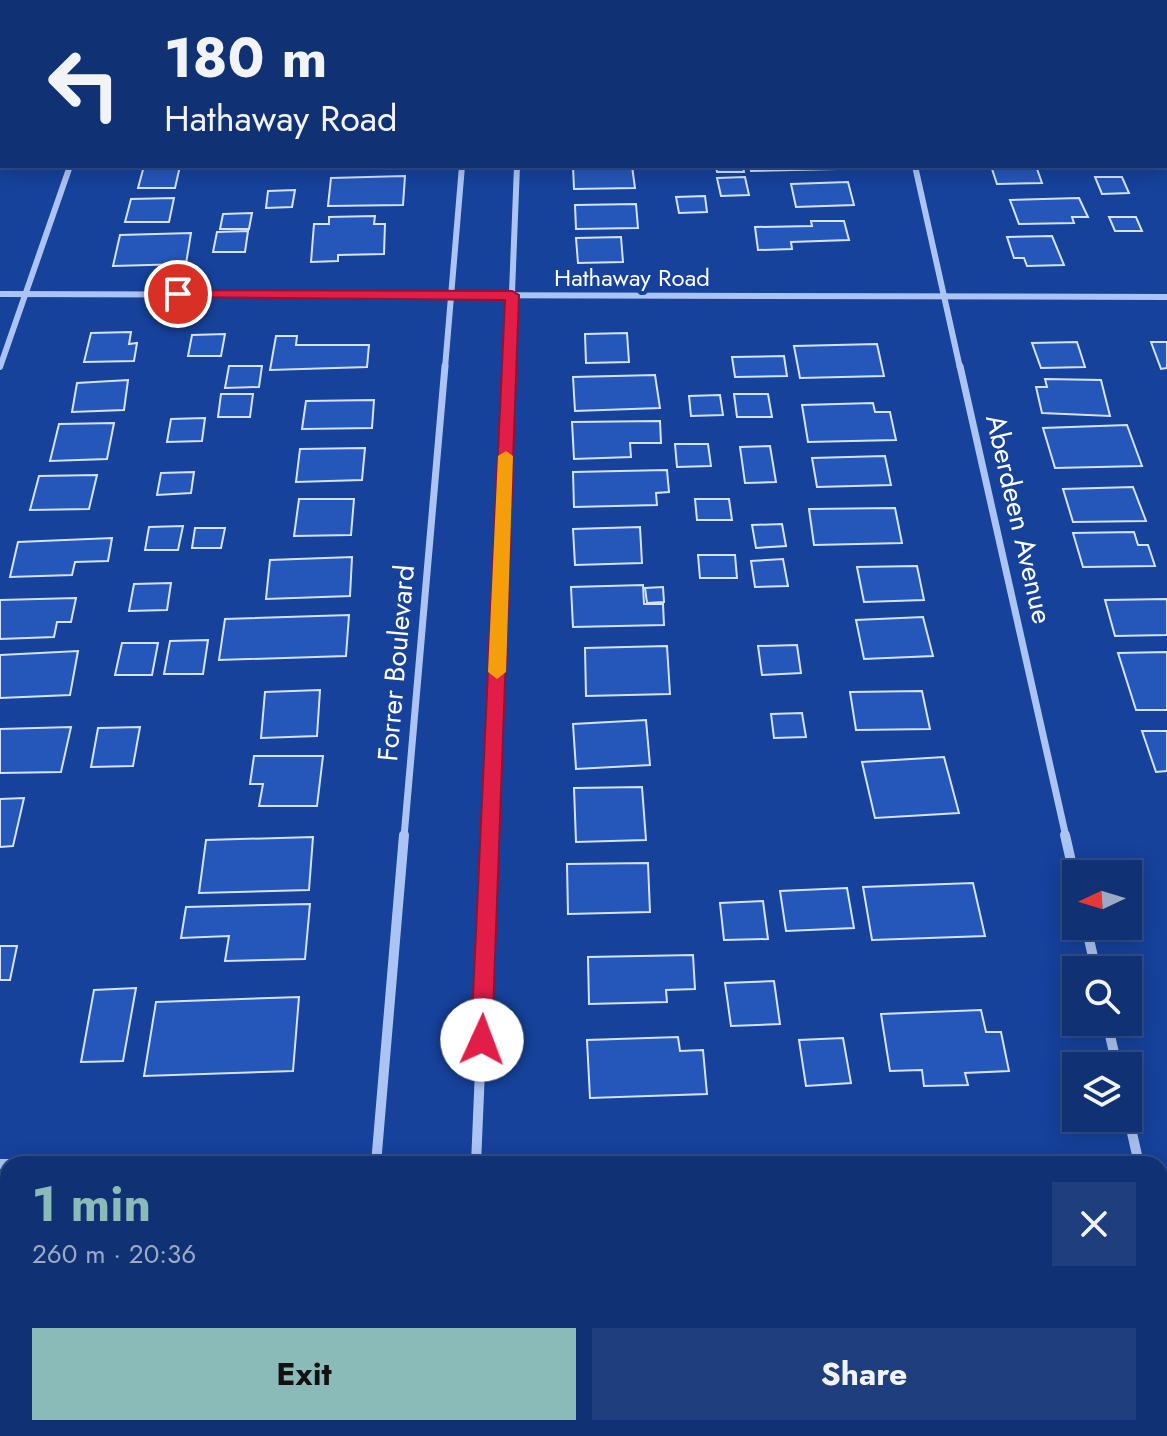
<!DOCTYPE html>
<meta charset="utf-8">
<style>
:root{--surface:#103275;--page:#1e3e7d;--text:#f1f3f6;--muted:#9caac5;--line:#304d87;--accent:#8bbbb9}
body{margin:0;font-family:Jost,sans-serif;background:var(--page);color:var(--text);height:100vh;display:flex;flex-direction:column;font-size:30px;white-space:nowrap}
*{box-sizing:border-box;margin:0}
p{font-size:26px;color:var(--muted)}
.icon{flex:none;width:44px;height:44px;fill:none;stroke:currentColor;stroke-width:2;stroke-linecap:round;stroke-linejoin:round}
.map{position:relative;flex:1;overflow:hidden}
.panel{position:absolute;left:0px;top:1156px;width:1168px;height:280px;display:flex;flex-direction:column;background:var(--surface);border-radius:24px 24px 0 0;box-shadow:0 4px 20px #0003,0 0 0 2px var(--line)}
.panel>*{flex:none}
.hud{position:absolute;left:0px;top:0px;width:1168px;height:168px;box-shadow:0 4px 20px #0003,0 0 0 2px var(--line);background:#103275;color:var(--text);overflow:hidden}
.needle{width:52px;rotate:266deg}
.controls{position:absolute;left:1062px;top:860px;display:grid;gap:16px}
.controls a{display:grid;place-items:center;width:80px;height:80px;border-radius:0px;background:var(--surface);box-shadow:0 4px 20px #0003,0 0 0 2px var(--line);font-size:40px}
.pin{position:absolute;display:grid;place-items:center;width:68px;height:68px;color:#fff;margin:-34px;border:4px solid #fff;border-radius:50%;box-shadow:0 2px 8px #0007}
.me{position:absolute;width:88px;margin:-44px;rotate:2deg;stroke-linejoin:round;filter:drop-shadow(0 0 6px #0008)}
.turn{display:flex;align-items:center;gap:28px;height:168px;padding:0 32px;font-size:36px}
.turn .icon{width:104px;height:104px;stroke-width:2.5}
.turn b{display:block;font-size:56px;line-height:68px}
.round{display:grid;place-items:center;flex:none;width:84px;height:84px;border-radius:0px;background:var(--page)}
.overview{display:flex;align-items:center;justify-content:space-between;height:136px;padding:0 32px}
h1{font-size:48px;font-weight:700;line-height:60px;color:var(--accent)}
.primary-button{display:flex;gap:16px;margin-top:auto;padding:16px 32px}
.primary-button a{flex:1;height:92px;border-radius:0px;background:var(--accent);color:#111;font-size:32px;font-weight:700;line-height:92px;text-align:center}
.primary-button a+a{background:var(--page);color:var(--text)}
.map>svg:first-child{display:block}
.building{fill:#2557ba;stroke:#d4e2fd;stroke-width:2}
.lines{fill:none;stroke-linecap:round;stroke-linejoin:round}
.street-far2{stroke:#acc4f3;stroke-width:6}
.street-far1{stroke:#acc4f3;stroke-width:7}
.street{stroke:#acc4f3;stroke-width:10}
.route{fill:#e11d48;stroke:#92132f;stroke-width:2}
.slow{fill:#f59e0b}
.labels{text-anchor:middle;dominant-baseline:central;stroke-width:8;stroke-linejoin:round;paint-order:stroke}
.far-street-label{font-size:24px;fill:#fff;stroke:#16429c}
.street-label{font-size:28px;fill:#fff;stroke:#16429c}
</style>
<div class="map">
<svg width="1167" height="1436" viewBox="0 0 1167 1436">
<rect width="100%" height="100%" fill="#16429c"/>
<g class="building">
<polygon points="331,0 423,0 331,2"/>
<polygon points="144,166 180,166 175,188 138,188"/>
<polygon points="573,166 632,166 635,188 574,189"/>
<polygon points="716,166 743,166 744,172 717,172"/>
<polygon points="750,166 835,166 836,169 751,171"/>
<polygon points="991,166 1036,166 1042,183 997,184"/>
<polygon points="405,176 403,205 328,206 331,178"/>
<polygon points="745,177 749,195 721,196 717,178"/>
<polygon points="1095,177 1122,177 1129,193 1102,194"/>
<polygon points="848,182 854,205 796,207 791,184"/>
<polygon points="295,190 292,207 266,208 268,191"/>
<polygon points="705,196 707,212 679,213 676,197"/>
<polygon points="174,198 169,222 125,222 131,199"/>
<polygon points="1079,198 1088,217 1072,217 1074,223 1019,224 1010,200"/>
<polygon points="636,204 638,228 576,229 575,205"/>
<polygon points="252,213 249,229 220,229 223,214"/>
<polygon points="375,216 374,224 385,224 384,254 338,255 338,261 311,262 314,224 329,224 329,217"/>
<polygon points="1109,217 1136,217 1142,231 1115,231"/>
<polygon points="811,221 844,221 849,240 791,242 792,249 758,250 755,227 812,226"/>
<polygon points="248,231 245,252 213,252 217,232"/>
<polygon points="191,233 186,264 113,266 120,235"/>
<polygon points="1052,236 1064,265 1027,266 1024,258 1014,258 1007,237"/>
<polygon points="621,237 623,262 578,263 576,238"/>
<polygon points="131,332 129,344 137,343 134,361 84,362 91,333"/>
<polygon points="627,333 629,362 586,363 585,334"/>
<polygon points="225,334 221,356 188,356 192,335"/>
<polygon points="276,336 297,336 296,345 369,345 367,367 270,370"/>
<polygon points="1077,342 1085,367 1041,368 1032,343"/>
<polygon points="1151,342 1167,342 1167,368 1161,369"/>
<polygon points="877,344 884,376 800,378 794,346"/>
<polygon points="784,356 787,376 735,377 732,357"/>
<polygon points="229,366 262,366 259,387 225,388"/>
<polygon points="655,375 660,408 575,411 573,377"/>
<polygon points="1045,379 1101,380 1110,416 1042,413 1036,387 1047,387"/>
<polygon points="128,380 124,410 72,412 77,383"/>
<polygon points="221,394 253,394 250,417 218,417"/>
<polygon points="734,394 768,394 772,417 737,417"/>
<polygon points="720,395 723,415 691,416 689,396"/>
<polygon points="374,400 372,428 302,429 306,401"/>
<polygon points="873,403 875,412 890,412 896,440 808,442 802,405"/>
<polygon points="205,418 202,441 167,442 171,419"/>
<polygon points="660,421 661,443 630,443 631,457 574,459 572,422"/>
<polygon points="114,423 107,459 50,461 59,424"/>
<polygon points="1127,425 1142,466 1055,468 1043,428"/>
<polygon points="675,444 708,444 711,466 677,467"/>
<polygon points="770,446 776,482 745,483 740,447"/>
<polygon points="365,448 362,480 296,482 300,449"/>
<polygon points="885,456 891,485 817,487 812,458"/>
<polygon points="667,470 669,492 656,493 657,505 574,507 573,472"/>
<polygon points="194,472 191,493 157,495 161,473"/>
<polygon points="97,475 89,509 30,510 39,476"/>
<polygon points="1133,487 1146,521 1073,522 1063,489"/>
<polygon points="299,499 354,499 351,535 294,536"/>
<polygon points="695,499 729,499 732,520 697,520"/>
<polygon points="895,508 902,543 814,545 809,509"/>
<polygon points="782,524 786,546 756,548 752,525"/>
<polygon points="183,526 178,550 145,550 149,527"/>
<polygon points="640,527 642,563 575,565 573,529"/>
<polygon points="195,528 225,528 221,548 192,548"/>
<polygon points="1134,532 1138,545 1148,545 1155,566 1083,567 1073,533"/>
<polygon points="112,538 108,561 75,562 72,575 10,577 18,542"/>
<polygon points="698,555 735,555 737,578 700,578"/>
<polygon points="352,557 350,596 266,599 270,560"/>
<polygon points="783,559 788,586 755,587 751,561"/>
<polygon points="917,566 924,600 864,602 857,567"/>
<polygon points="171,583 167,610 129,611 134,584"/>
<polygon points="643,585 644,604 663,604 664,625 573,627 571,587"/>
<polygon points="663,587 664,602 647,603 645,588"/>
<polygon points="76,598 71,622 57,622 54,637 0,639 0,600"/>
<polygon points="1167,599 1167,635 1115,636 1105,600"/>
<polygon points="349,615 346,656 219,660 225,619"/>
<polygon points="923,617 933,656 864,659 856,620"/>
<polygon points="208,640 203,674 164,674 170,641"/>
<polygon points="122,643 158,643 152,675 115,675"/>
<polygon points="797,645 801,673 762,675 758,646"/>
<polygon points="667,646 670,694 586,696 585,648"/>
<polygon points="78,651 70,695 0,698 0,655"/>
<polygon points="1167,652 1167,710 1136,710 1118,653"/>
<polygon points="320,690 317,736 261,738 265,692"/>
<polygon points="922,691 930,729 856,730 850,692"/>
<polygon points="802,713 806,737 774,738 771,714"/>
<polygon points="646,720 650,765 576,769 573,724"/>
<polygon points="71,727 61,772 0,773 0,729"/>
<polygon points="140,727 133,766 91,767 98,728"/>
<polygon points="1142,731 1167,731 1167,771 1156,772"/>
<polygon points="254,756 323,756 317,806 259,806 263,784 250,784"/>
<polygon points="944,757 959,813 875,818 862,762"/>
<polygon points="642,787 646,840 576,842 574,788"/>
<polygon points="24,798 13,846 0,847 0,799"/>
<polygon points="313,837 309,890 199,893 206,840"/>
<polygon points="648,863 650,912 568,914 567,864"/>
<polygon points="973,883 985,936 872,940 863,887"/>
<polygon points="847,888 854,928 786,931 780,891"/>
<polygon points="763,901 768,939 724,940 720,903"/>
<polygon points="310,904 305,959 225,961 229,936 181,938 186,907"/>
<polygon points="0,946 17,946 10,980 0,980"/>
<polygon points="693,955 695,989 666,990 667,1002 589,1004 588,957"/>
<polygon points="774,981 780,1024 731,1026 725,983"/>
<polygon points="136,988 123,1061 81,1062 94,990"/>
<polygon points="299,997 293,1071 144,1076 156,1002"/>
<polygon points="981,1010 986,1032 1001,1032 1009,1071 965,1073 968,1085 924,1086 922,1070 890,1071 881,1014"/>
<polygon points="678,1037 680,1051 703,1050 707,1094 590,1098 587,1040"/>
<polygon points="843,1038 851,1083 806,1086 799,1040"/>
<polygon points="8,1402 8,1428 71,1428 71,1432 2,1435"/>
<polygon points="113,1428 253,1428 252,1436 112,1436"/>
<polygon points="591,1428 681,1428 682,1436 591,1436"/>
<polygon points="754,1428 815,1428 815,1431 755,1434"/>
</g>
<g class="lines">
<g class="street-far2">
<polyline points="915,166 960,368"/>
<polyline points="0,294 1167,297"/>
<polyline points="0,367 70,166"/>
<polyline points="445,368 462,166"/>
<polyline points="509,368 517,166"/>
</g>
<g class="street-far1">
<polyline points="960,366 1066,837"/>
<polyline points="404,837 445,366"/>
<polyline points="489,837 509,366"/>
</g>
<g class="street">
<polyline points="1065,835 1076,883"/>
<polyline points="1086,926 1096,970"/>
<polyline points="1107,1022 1117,1066"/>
<polyline points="1128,1115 1139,1164"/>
<polyline points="0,1164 8,1164"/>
<polyline points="376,1164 404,835"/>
<polyline points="476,1164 490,835"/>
<polyline points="1160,1177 1167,1177"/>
<polyline points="1160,1253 1167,1283"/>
<polyline points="0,1256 8,1256"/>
<polyline points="352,1436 353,1428"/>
<polyline points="465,1436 466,1428"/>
</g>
</g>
<polygon class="route" points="178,290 512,291 519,295 492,1040 489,1047 482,1050 474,1047 471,1040 505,300 173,297 171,294"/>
<polygon class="slow" points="506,451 513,456 506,672 497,679 488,672 498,456"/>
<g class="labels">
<g class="far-street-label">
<text x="632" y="277">Hathaway Road</text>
</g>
<g class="street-label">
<text transform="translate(1019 519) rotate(77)">Aberdeen Avenue</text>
<text transform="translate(396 663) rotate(-85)">Forrer Boulevard</text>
</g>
</g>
</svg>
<div class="controls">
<a><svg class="needle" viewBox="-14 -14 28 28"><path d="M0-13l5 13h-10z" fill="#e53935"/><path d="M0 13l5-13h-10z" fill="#9caac5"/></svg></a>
<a><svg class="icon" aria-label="search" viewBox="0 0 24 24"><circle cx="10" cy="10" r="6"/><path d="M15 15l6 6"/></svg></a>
<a><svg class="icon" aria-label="layers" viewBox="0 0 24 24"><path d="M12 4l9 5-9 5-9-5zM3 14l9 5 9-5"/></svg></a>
</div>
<div class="pin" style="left:178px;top:294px;background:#d93025"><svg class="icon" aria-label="arrive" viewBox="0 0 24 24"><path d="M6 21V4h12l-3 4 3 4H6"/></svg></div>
<svg class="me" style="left:482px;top:1040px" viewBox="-20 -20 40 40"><circle r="19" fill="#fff"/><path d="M0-13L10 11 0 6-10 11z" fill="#e11d48"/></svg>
<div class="hud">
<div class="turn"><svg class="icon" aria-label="left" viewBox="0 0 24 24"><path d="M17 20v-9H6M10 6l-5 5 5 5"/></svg><div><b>180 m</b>Hathaway Road</div></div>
</div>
<section class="panel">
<div class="overview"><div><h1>1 min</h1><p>260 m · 20:36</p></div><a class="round"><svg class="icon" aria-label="close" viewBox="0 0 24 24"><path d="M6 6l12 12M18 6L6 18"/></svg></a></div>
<div class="primary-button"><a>Exit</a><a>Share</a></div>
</section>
</div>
